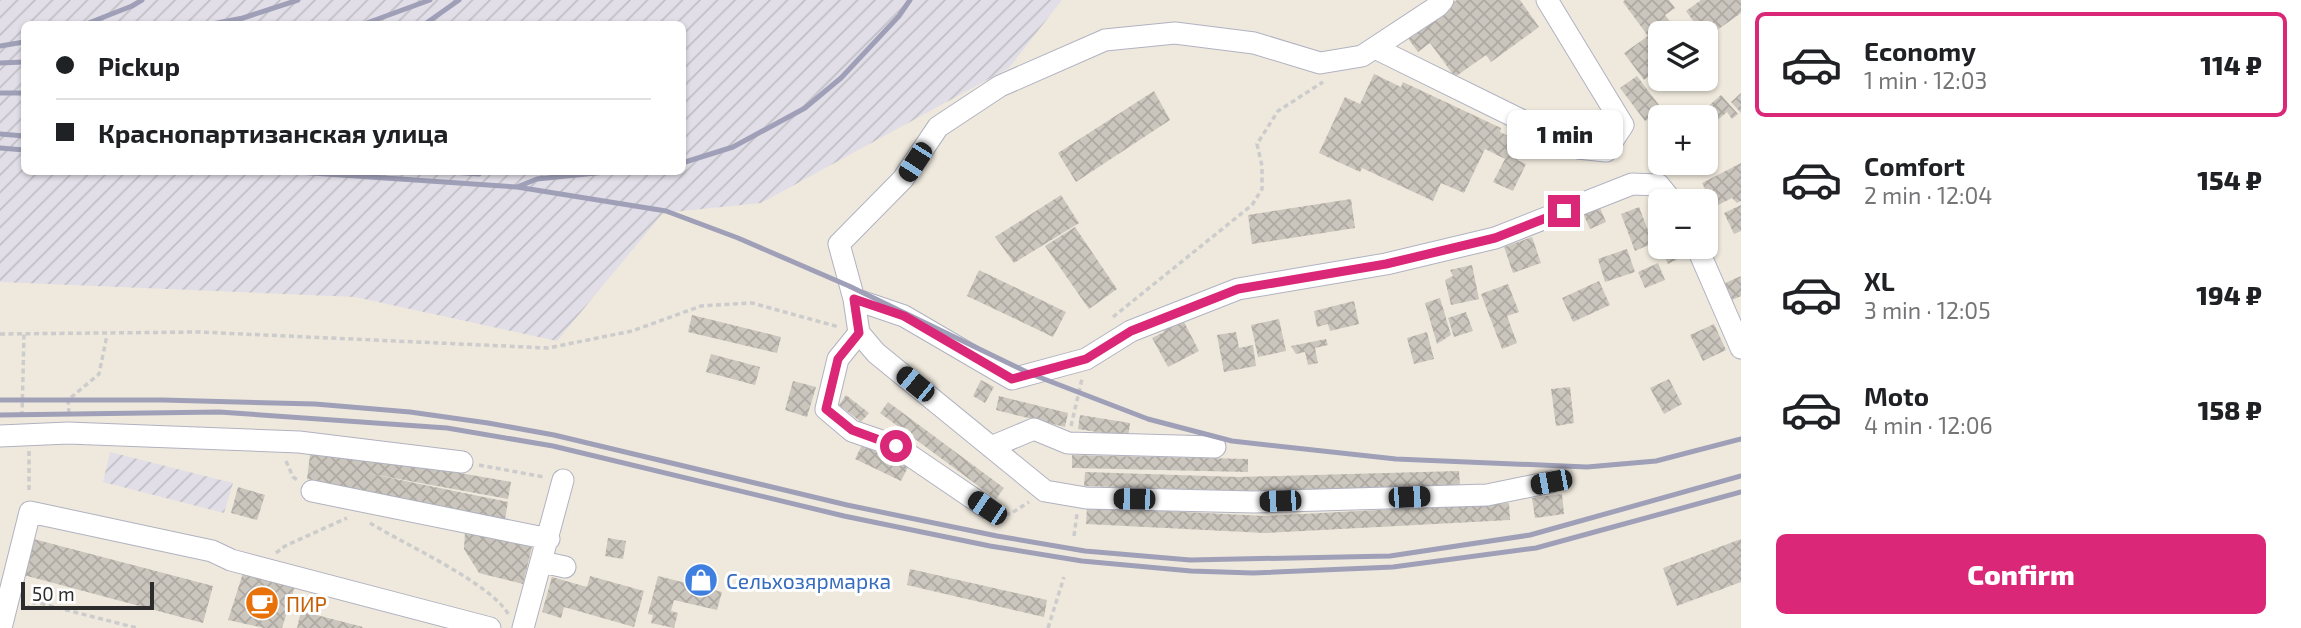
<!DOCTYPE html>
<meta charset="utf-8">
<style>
:root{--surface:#fff;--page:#f2f2f2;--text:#202124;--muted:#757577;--line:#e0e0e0;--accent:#db2777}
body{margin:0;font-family:"Exo 2",sans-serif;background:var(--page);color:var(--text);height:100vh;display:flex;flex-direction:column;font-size:26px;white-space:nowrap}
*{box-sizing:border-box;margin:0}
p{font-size:23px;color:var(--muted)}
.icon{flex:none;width:38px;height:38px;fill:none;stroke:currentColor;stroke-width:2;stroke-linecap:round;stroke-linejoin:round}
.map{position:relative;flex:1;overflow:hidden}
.panel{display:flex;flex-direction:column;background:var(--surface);width:560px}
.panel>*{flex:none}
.top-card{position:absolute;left:21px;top:21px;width:665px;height:154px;border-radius:10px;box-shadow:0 2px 5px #0004;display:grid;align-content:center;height:154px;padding:0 35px;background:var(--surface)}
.tools{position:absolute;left:1648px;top:21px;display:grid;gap:14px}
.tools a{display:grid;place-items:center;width:70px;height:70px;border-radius:10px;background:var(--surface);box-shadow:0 2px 5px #0004;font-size:35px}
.scale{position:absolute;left:21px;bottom:18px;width:133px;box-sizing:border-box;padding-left:7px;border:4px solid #2c2c2c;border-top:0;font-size:19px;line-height:24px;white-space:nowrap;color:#2c2c2c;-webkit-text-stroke:5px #fff;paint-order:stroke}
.end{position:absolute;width:32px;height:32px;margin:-16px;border:9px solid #db2777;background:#fff;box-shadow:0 0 0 4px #fff}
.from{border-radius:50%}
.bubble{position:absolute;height:49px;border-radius:10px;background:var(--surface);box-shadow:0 2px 5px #0004;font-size:23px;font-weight:800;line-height:49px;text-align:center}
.car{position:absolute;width:21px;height:42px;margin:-21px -10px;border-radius:9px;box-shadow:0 0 5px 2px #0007;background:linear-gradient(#222 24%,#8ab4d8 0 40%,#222 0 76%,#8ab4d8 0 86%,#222 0)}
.top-card b{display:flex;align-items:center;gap:24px;height:66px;font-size:26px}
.top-card b+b{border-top:2px solid var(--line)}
.top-card i{width:18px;height:18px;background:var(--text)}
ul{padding:12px 0 0;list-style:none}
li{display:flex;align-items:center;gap:21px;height:105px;margin:0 14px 10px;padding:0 21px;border:4px solid transparent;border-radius:10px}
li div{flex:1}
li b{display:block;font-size:26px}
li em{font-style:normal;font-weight:800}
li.current{border-color:var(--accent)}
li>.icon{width:63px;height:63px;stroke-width:1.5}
.cta{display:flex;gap:14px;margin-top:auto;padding:14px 35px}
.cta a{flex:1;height:80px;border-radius:10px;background:var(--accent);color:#fff;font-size:28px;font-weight:800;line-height:80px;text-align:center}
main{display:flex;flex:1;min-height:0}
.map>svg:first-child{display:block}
</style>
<main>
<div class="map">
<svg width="1741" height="628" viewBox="0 0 1741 628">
<defs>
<pattern id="industrial-furrows" width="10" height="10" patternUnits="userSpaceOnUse" patternTransform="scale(1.75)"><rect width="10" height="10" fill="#e1dee7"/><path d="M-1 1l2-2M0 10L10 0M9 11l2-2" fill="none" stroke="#c1bfc6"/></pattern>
<pattern id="building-cross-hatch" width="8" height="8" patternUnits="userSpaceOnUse" patternTransform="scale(1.75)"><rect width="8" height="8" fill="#cac6bd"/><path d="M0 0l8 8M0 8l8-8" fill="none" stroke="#aeaaa3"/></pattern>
</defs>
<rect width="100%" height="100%" fill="#efe9dd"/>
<path fill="url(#industrial-furrows)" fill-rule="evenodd" d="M0 0H1062L1009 68 761 203 663 213 557 341 355 297 0 282ZM24 24H682V172H24Z
M110 452 233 483 224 513 103 482Z"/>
<path fill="url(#building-cross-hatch)" d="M1457 0H1520L1539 27 1491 62 1486 55 1455 77 1430 43 1418 52 1407 37Z
M1625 0H1669L1675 8 1665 15 1679 33H1661V67L1644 80 1624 53 1648 36 1623 2Z
M1701 0H1741V13L1706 38V33H1702L1686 11Z
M1374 74 1401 87 1403 82 1501 128 1500 132 1513 138 1508 149 1520 155 1517 160 1526 164 1513 191 1493 182 1505 159 1485 149 1464 193 1441 183 1433 201 1362 168 1360 172 1319 153 1345 97 1360 104Z
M1637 76 1662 109 1645 121 1620 88Z
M1154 91 1170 120 1076 182 1058 153Z
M1741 93V113L1731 102Z
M1721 95 1738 114 1732 119 1727 112 1706 130V117H1696Z
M1741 163V201L1737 203 1732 198 1714 207 1702 183Z
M1061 195 1079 223 1014 263 995 237Z
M1351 199 1355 228 1252 244 1248 215Z
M1598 203 1606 222 1590 229 1582 211Z
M1741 205V231L1734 234 1724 213Z
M1639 207 1653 243 1635 251 1621 214Z
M1075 227 1117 289 1089 309 1045 246Z
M1661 234V247H1681L1685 255 1668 264 1655 237Z
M1532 237 1541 263 1513 273 1504 247Z
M1627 249 1635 272 1605 282 1598 259Z
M1658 263 1665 280 1645 288 1638 272Z
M1472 265 1479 299 1451 305 1445 280 1453 276 1450 270Z
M979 270 1066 312 1053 337 967 296Z
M1741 276V296L1732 300 1725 283Z
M1599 281 1610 305 1573 322 1562 298Z
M1508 284 1519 312 1507 316 1517 343 1502 349 1481 294Z
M1440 298 1451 335 1437 344 1425 303Z
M1354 301 1359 324 1330 331 1328 324 1317 327 1314 311Z
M1466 312 1473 331 1454 337 1448 318Z
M692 315 781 337 777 353 688 332Z
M1279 319 1286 351 1258 357 1251 325Z
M1183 320 1199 351 1168 367 1152 338 1164 332 1162 326Z
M1714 324 1726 350 1703 361 1690 335Z
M1236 332 1239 348 1253 345 1256 366 1224 372 1217 335Z
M1427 332 1434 359 1414 364 1407 338Z
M1326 339 1328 345 1315 348 1318 363 1308 365 1305 352 1296 354 1291 346Z
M711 354 760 367 755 385 706 372Z
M1669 379 1682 404 1664 414 1650 388Z
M981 380 994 387 985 403 973 396Z
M793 381 816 387 807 417 785 410Z
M1570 387 1574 423 1556 426 1551 389Z
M846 395 869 413 861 422 839 405Z
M999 396 1068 413 1065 427 996 410Z
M888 402 1004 488 996 499 880 413Z
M1080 415 1130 423 1128 437 1078 429Z
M862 445 908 467 901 481 855 459Z
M311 447 511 482 508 499 366 473 508 502 505 519 307 479Z
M1072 455 1248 459V472L1072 468Z
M1459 471 1460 486 1239 491 1084 486 1085 472 1239 477Z
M238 487 265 495 257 520 231 513Z
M1562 494 1564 514 1535 518 1532 498Z
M1509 503 1510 520 1265 533 1086 524 1087 507 1265 516Z
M465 531 532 547 523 584 479 573 464 549Z
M26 537 213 586 203 623 16 573Z
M608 538 626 541 623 559 605 556Z
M1741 539V582L1677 606 1663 568Z
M910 569 1047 600 1044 617 907 585Z
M243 573 295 586 282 628H264L228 620Z
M590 576 644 591 634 627 564 607 561 618 542 612 552 577 587 587Z
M658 576 722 592 717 610 674 600 671 611 678 613 674 628 651 623 653 615 648 614Z
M301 611 363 627 362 628H297Z"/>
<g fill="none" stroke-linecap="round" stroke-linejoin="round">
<g stroke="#b1b2c1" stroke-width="23">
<path id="minor" d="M1443 0 1438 6 1362 56 1320 63 1254 43 1175 33 1105 40 1000 86 938 127 903 179 839 244 854 299 904 316 1012 379 1086 359 1131 331 1238 289 1386 264 1495 238 1632 184 1659 185 1672 201
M1375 48 1578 148 1606 151 1623 125 1547 0
M1697 247 1741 348
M854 299 859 333 876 353 1045 491 1086 498 1254 502 1487 495 1551 482
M859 333 838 359 826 409 852 431 896 446 987 508
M0 436 68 433 299 442 462 462
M991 447 1034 429 1068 443 1215 447
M312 491 549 539
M542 562 565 567
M1 628 30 512 212 551 231 560 490 628
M523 628 563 480"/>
</g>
<path stroke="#ccc" stroke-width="3.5" stroke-dasharray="5 3.5" stroke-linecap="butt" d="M1113 317 1252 205 1262 189V166L1257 144 1278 111 1323 82
M0 334 199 332 548 348 632 331 701 306 752 303 839 327
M69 413 68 400 99 374 107 335
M22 416 24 334
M1071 426 1082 379
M29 451V493
M286 461 293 477 299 481
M479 465 544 477
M1005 514H1010L1029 502
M370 523C402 543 492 584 508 614
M1074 536 1077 514
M276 553 285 546 347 518
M26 609 35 602 137 628
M1048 628 1064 577"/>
<use href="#minor" stroke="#fff" stroke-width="21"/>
<path stroke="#9fa0b8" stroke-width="5" d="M86 24 132 6 142 0
M212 24 243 18 298 0
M364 24 430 0
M425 24 459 0
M0 46 24 42
M0 63 24 62
M0 93H24
M0 134 24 136
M0 148 24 150
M682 163 733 147 805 108 841 78 899 16 910 0
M297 172 517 187 537 179 606 172
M452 172 479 174
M517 187 666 211 738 238 849 286 1031 374 1148 419 1232 441 1396 459 1587 467 1656 461 1741 439
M0 400H163L315 404 410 412 488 423 554 435 847 505 997 536 1085 551 1190 560 1390 556 1530 535 1741 476
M0 415 219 412 447 428 553 446 844 516 990 546 1082 561 1191 571 1253 573 1393 567 1536 548 1741 492"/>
</g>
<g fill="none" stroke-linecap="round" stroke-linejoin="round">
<path stroke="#db2777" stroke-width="9" d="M896 446 852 430 826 409 838 359 859 333 854 299 904 316 1012 379 1086 359 1131 331 1238 289 1386 264 1495 238 1564 211"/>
</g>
<defs>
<g id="shop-disc" transform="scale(1.75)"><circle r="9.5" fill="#3f7fe0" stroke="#fff"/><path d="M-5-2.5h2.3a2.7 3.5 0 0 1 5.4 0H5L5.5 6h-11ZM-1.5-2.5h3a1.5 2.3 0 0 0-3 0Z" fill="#fff"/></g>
<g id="cafe-disc" transform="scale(1.75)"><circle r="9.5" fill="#e8710a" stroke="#fff"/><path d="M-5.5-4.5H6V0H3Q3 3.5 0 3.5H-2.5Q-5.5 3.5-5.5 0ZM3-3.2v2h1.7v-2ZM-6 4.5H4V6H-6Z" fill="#fff"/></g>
</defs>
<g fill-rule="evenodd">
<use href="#shop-disc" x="701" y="580"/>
<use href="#cafe-disc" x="262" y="603"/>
</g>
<g text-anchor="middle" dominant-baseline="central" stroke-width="6" stroke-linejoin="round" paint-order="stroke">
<g font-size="21" fill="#366cbe" stroke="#fff" text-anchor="start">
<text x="726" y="580">Сельхозярмарка</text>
</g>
<g font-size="21" fill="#c56008" stroke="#fff" text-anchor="start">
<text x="286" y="603">ПИР</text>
</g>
</g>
</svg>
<div class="tools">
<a><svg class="icon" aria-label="layers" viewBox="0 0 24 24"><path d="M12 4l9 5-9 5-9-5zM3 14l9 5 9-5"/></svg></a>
<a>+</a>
<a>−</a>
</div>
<div class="scale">50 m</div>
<i class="end from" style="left:896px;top:446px"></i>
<i class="end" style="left:1564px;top:211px"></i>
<div class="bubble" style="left:1507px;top:110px;width:116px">1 min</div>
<i class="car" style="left:915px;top:162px;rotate:213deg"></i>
<i class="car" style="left:915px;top:384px;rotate:309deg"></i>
<i class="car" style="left:1551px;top:482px;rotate:259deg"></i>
<i class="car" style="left:1409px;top:497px;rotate:88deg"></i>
<i class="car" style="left:1134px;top:499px;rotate:271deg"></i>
<i class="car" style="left:1280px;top:501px;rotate:268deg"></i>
<i class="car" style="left:987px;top:508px;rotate:304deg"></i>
<div class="top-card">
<b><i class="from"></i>Pickup</b>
<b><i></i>Краснопартизанская улица</b>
</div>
</div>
<section class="panel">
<ul>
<li class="current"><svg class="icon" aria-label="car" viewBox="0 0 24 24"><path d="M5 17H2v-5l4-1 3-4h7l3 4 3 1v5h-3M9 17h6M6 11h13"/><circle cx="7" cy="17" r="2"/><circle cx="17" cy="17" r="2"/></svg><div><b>Economy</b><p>1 min · 12:03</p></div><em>114 ₽</em></li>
<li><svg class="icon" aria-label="car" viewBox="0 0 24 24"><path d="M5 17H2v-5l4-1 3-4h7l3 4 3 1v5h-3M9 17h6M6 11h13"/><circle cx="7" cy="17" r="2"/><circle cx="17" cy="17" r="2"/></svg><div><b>Comfort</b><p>2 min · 12:04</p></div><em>154 ₽</em></li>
<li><svg class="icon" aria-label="car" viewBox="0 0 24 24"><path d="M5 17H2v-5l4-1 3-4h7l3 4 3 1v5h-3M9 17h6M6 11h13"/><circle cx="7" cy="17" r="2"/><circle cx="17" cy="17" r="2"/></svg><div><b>XL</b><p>3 min · 12:05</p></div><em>194 ₽</em></li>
<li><svg class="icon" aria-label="car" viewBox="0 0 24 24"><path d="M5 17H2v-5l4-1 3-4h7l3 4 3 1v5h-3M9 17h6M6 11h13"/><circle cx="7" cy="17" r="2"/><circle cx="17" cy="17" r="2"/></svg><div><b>Moto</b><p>4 min · 12:06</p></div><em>158 ₽</em></li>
</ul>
<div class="cta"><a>Confirm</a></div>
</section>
</main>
